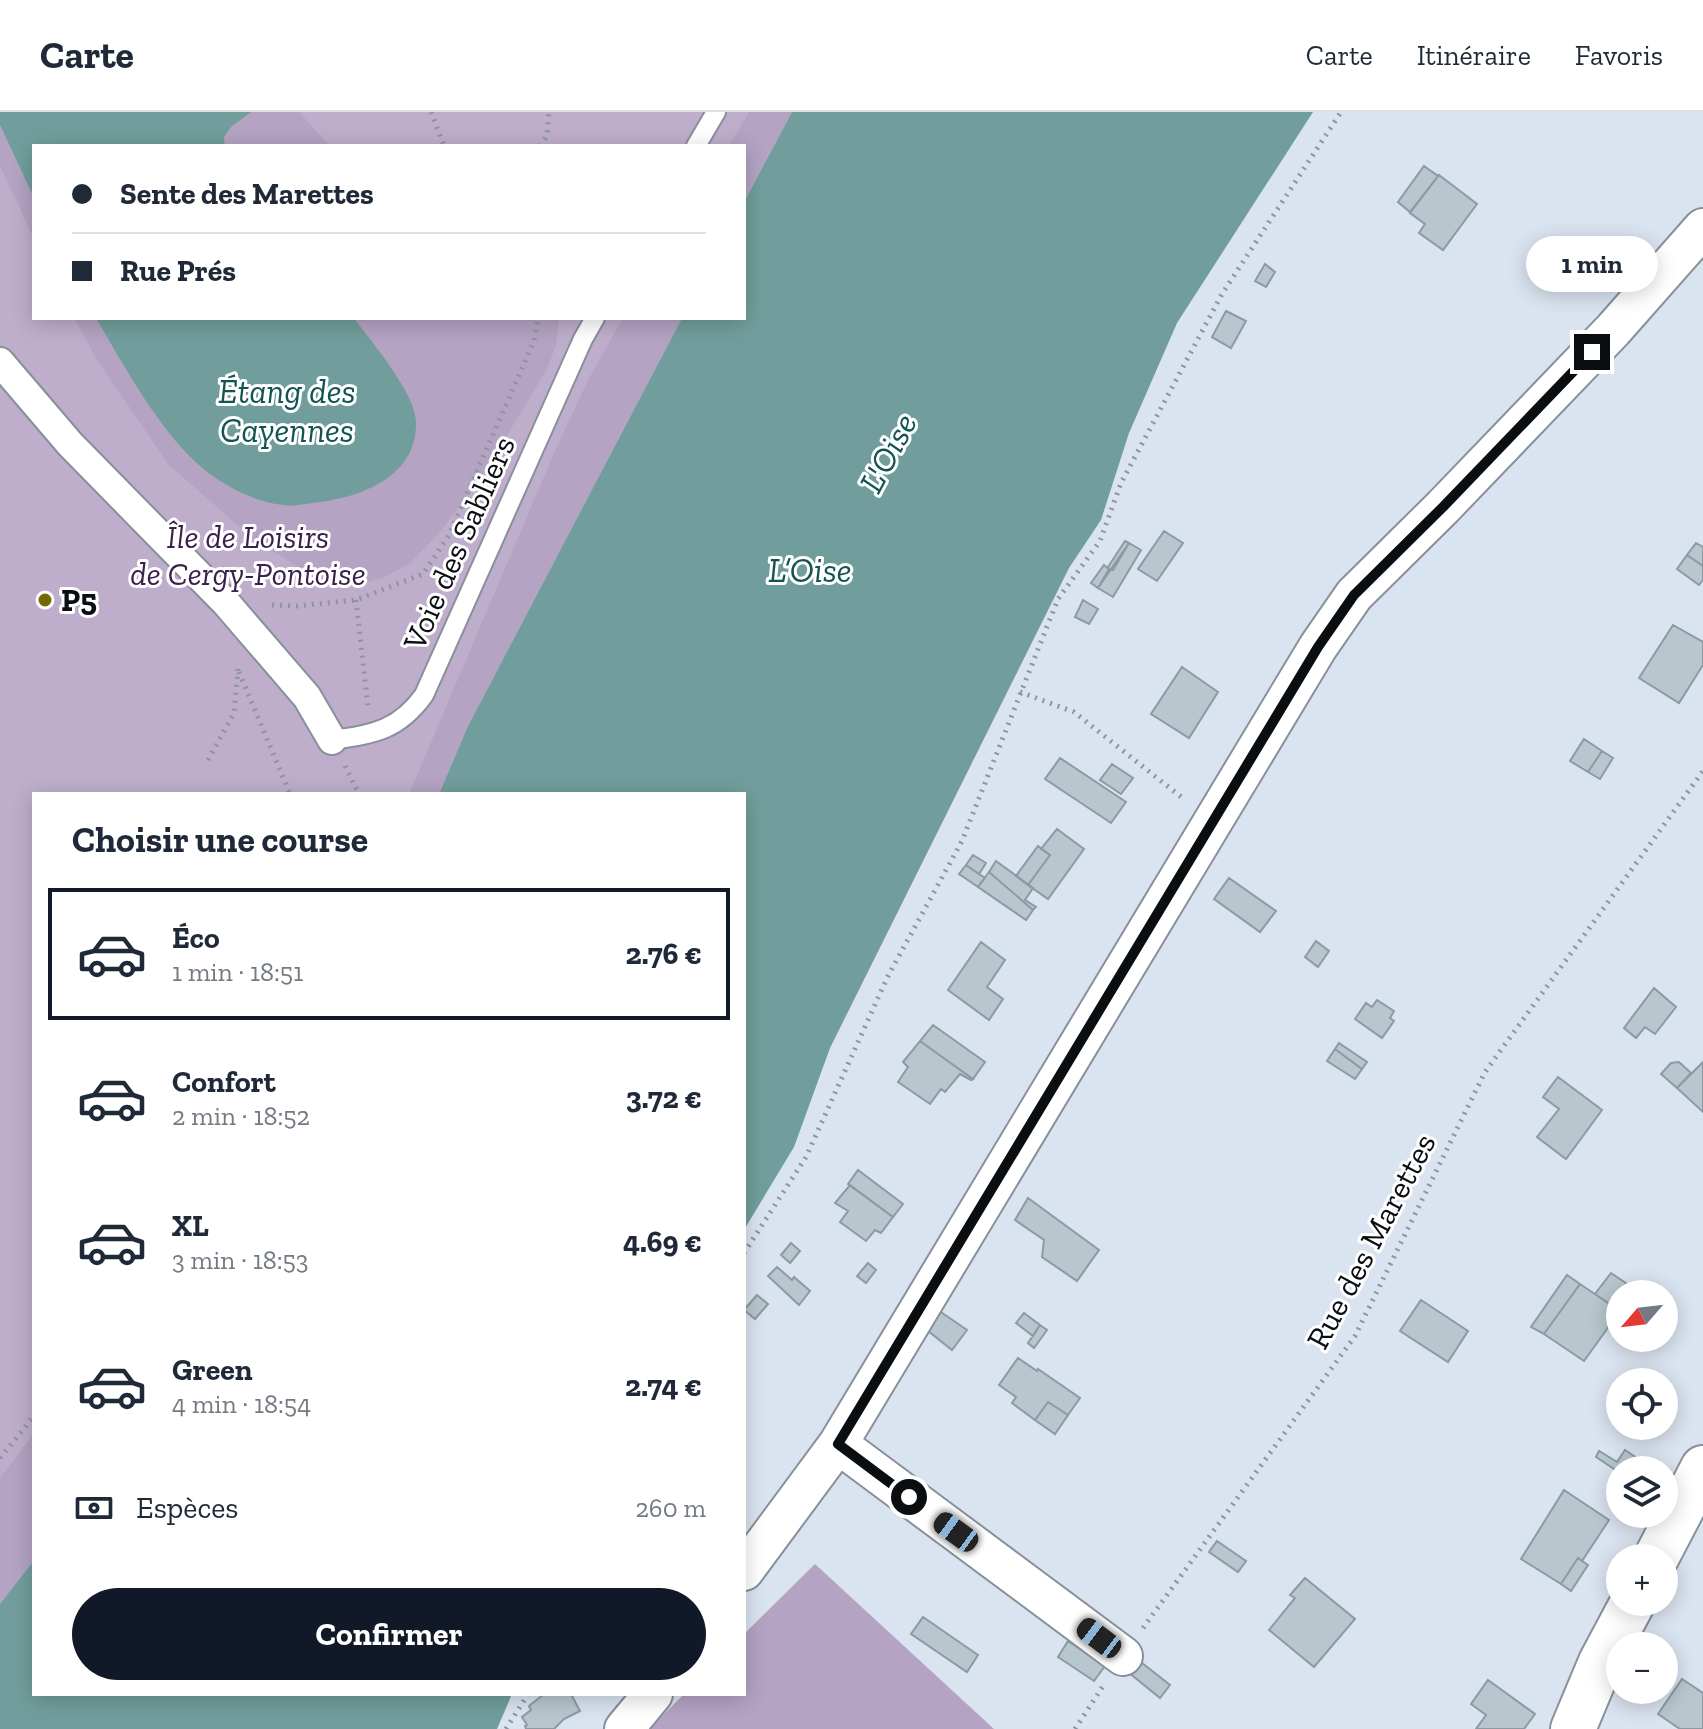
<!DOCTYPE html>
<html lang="fr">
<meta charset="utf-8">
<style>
:root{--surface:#fff;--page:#f6f6f7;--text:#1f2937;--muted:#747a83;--line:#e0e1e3;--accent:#111827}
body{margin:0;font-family:"Zilla Slab",serif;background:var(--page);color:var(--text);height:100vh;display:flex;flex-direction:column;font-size:30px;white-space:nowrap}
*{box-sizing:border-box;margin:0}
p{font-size:26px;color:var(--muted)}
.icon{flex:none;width:44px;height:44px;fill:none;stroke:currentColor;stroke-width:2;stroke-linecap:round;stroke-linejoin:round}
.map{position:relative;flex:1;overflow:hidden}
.sheet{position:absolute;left:32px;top:680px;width:714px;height:904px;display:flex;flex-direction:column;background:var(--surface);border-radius:0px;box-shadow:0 4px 20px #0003}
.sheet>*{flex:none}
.hud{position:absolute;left:32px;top:32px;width:714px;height:176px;border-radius:0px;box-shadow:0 4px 20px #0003;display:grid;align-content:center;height:176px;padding:0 40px;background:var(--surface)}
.needle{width:52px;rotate:242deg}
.fabs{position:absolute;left:1606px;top:1168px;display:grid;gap:16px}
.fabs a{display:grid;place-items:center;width:72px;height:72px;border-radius:50%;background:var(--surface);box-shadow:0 4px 20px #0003;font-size:40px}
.end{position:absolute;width:36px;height:36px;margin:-18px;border:10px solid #0a0e11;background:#fff;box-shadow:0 0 0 4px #fff}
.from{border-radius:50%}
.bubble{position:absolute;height:56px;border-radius:28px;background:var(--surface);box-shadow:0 4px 20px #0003;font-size:26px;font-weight:700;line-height:56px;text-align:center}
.car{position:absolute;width:24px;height:48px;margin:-24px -12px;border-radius:10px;box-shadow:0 0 6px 2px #0007;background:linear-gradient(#222 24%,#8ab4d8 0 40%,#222 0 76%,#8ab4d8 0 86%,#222 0)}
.hud b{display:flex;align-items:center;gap:28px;height:76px;font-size:30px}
.hud b+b{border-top:2px solid var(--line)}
.hud i{width:20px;height:20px;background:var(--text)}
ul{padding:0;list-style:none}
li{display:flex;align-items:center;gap:24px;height:132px;margin:0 16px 12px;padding:0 24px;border:4px solid transparent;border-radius:0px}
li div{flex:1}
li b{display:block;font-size:30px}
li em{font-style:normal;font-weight:700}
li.current{border-color:var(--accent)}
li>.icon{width:72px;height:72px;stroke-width:1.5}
h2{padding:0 40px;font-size:36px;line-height:96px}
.pay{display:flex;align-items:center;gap:20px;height:88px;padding:0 40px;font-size:30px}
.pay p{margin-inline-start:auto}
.action{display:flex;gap:16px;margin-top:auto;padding:16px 40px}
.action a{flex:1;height:92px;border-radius:48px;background:var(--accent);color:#fff;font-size:32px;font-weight:700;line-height:92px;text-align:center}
header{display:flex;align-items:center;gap:48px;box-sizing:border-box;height:112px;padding:0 40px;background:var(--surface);border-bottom:2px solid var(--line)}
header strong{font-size:38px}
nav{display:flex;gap:44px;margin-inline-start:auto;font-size:28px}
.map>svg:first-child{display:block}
</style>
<header>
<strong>Carte</strong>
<nav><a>Carte</a><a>Itinéraire</a><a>Favoris</a></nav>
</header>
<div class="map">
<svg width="1703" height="1617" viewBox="0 0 1703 1617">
<rect width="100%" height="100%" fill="#dae4f0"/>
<path fill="#beaecb" d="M0 0H792L744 90V34H34V206H682L468 614 439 682H34V1448L0 1492Z"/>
<path fill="#b4a3c3" d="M251 0H299L330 34H225L224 25 230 15Z
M749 0H792L744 90V34H729Z
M0 13 34 86V127L0 54Z
M74 206H96C143 286 188 375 287 394L381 242 354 206H559L556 233 547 257 488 355 440 420 410 451 383 466 363 471 340 470 301 457 251 425 168 352 96 246Z
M623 206H682L468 614 439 682H409L554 341 588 268Z
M34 1321V1448L0 1492V1366Z
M815 1452 994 1617H649L684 1582H744V1522Z"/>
<path fill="#719e9c" d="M0 0H251L231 15 224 25 225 34H34V86L0 13Z
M792 0H1313L1177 211 1129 321 1101 408 1069 456 830 936 794 1035 744 1118V682H439L468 614 682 206H744V90Z
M96 206H354C371 229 415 281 416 309 418 366 359 386 313 391 303 392 293 395 283 393 256 390 228 376 206 359 162 324 124 254 96 206Z
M34 1448V1582H512L497 1617H0V1492Z"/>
<path fill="#b7c7cd" stroke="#8b9ba1" stroke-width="2" d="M1424 54 1438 64 1410 100 1398 90Z
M1439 63 1477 92 1443 138 1419 121 1425 112 1410 101Z
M1265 152 1275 160 1266 175 1255 169Z
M1226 199 1246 209 1231 236 1212 225Z
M1164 419 1183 431 1157 469 1138 457Z
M1125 429 1129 431 1113 458 1109 457 1108 455Z
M1129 431 1141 438 1113 485 1098 476Z
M1696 431 1703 435V454L1687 443Z
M1687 443 1703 454V468L1699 473 1677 457Z
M1104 453 1109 457 1098 476 1091 471Z
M1083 488 1098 497 1089 512 1075 505Z
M1673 513 1703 530V553L1679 591 1639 566Z
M1182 555 1218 580 1189 626 1151 602Z
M1584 627 1602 639 1588 660 1570 649Z
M1602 639 1613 646 1600 667 1588 660Z
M1060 646 1126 690 1111 711 1045 667Z
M1112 652 1133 666 1121 682 1100 668Z
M1057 717 1084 737 1048 787 1028 773 1050 743 1041 737Z
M1038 734 1050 743 1028 773 1016 764Z
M973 743 986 751 979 762 966 753Z
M996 749 1033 776 1025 788 1036 795 1033 798 989 760Z
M966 753 985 766 978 775 959 762Z
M989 760 1033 798 1026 808 978 775Z
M1229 766 1276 799 1260 820 1214 787Z
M1316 829 1329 839 1318 855 1305 845Z
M981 830 1005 848 987 875 1003 887 989 908 948 878Z
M1654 876 1676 895 1655 922 1645 915 1636 926 1624 916Z
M1377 888 1394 899 1390 906 1394 909 1382 926 1355 907 1366 891 1372 895Z
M933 913 985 950 973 967 920 929Z
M920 929 973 967 971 968 960 962 945 980 941 977 930 992 898 970 908 955 903 950Z
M1339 931 1367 950 1362 957 1335 937Z
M1335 937 1362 957 1355 967 1327 949Z
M1679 950 1691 961 1677 976 1661 962 1671 951Z
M1703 950V1000L1677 976Z
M1558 965 1602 998 1566 1047 1537 1025 1559 997 1543 985Z
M858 1058 903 1092 893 1105 848 1072Z
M850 1073 893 1105 881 1121 875 1118 866 1129 840 1110 848 1099 835 1091Z
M1028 1086 1099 1138 1077 1169 1042 1145 1044 1128 1015 1108Z
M791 1131 800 1139 790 1151 781 1143Z
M868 1151 876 1158 866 1171 857 1164Z
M777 1155 792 1168 794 1165 810 1179 799 1193 768 1164Z
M1611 1161 1642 1182H1620V1199L1595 1182Z
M1567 1163 1580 1172 1544 1222 1531 1215Z
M1580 1172 1620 1199 1584 1249 1544 1222Z
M757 1183 768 1192 755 1207 744 1198Z
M1421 1188 1468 1219 1448 1250 1400 1219Z
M935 1196 967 1218 952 1238 923 1215Z
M1024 1201 1040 1213 1033 1224 1016 1211Z
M1040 1213 1047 1218 1034 1236 1028 1231Z
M1018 1246 1037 1259 1038 1257 1080 1286 1068 1303 1048 1290 1035 1308 1012 1291 1016 1285 999 1273Z
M1048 1290 1068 1303 1055 1322 1035 1308Z
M1625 1338 1655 1358H1620V1361L1596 1345 1599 1339 1617 1350Z
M1564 1378 1609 1408 1582 1449 1578 1446 1561 1472 1521 1447Z
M1217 1429 1246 1449 1238 1460 1209 1440Z
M1578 1446 1588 1453 1571 1479 1561 1472Z
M1305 1466 1355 1507 1314 1555 1269 1518 1295 1486 1290 1483Z
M923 1505 978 1543 967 1560 911 1522Z
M1068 1529 1105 1554 1094 1569 1058 1545Z
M1137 1547 1170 1573 1160 1586 1128 1560Z
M1682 1567 1703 1581V1617H1680L1658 1602Z
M1488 1568 1535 1602 1524 1617H1476L1486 1603 1471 1592Z
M544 1582H571L580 1599 564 1607 554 1617H526L525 1614 527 1613 522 1605 531 1598 529 1594Z"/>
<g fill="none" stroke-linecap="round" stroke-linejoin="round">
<g stroke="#87909b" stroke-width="22">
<path id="service" d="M696 34 716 0
M332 628C373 622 398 619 424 583L583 227 595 206"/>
</g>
<g stroke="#87909b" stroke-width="32">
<path id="pedestrian" d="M0 250 70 332 227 492 307 585 332 628"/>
</g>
<g stroke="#87909b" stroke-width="42">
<path id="minor" d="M838 1332 1123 1544
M744 1459 838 1332 1318 535 1354 483 1443 395 1613 218 1703 116
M624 1617 653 1582"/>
</g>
<g stroke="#87909b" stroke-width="48">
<path id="tertiary" d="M1656 1446 1703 1356
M1573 1617 1601 1550 1633 1490"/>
</g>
<path stroke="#8d959e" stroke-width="5" stroke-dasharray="2 6" stroke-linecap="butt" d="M431 0 444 34
M540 34 547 24 549 0
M356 488 368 595
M272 493 297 494 356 488 423 462 449 423 534 229 538 206
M239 560 290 682
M1020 580 1074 600 1185 688
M208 648 234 601 238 556
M345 654 359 682
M744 1141 806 1045 888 864 962 729 1058 487 1100 429 1121 371 1222 182 1341 0
M0 1346 34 1304
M1143 1516 1355 1224 1485 960 1703 659
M506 1617 528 1582
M1075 1617 1103 1574"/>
<use href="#service" stroke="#fff" stroke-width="18"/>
<use href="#pedestrian" stroke="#fff" stroke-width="28"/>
<use href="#minor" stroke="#fff" stroke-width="38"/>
<use href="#tertiary" stroke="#fff" stroke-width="44"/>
</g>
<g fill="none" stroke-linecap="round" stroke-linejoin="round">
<path stroke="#0a0e11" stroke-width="10" d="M909 1385 838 1332 1318 535 1354 483 1443 395 1592 240"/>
</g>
<circle fill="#736a03" stroke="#fff" stroke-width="3" cx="45" cy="488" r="8"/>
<g text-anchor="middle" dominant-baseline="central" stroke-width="6" stroke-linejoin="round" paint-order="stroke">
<g font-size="32" font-style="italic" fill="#3a214b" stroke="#fff">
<text x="248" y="425">Île de Loisirs<tspan x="248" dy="37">de Cergy-Pontoise</tspan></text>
</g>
<g font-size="32" fill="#0a0e11" stroke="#fff">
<text transform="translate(459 431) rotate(-66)">Voie des Sabliers</text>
<text transform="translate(1371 1129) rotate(-62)">Rue des Marettes</text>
</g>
<g font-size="32" font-weight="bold" fill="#0a0e11" stroke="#fff" text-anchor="start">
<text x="61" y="488">P5</text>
</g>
<g font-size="34" font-style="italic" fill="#125452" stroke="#fff">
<text x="287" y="279">Étang des<tspan x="287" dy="39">Cayennes</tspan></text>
<text transform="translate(888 341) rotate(-62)">L'Oise</text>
<text x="810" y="458">L’Oise</text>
</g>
</g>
</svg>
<div class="fabs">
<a><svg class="needle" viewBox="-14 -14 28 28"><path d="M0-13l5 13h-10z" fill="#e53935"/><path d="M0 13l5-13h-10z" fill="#747a83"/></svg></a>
<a><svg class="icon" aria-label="locate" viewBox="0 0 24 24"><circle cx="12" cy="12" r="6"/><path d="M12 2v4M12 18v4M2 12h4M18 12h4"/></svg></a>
<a><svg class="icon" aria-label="layers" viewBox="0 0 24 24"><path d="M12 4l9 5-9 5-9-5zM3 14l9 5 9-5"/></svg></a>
<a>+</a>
<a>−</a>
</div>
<i class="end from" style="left:909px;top:1385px"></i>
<i class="end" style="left:1592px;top:240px"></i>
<div class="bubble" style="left:1526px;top:124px;width:132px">1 min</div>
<i class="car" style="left:956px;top:1420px;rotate:306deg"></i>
<i class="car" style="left:1099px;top:1526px;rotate:307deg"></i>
<div class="hud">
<b><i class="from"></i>Sente des Marettes</b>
<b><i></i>Rue Prés</b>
</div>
<section class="sheet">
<h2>Choisir une course</h2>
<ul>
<li class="current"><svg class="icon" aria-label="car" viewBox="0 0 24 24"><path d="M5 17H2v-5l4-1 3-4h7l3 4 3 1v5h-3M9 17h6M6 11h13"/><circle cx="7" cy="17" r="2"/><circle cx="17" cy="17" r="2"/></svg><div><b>Éco</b><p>1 min · 18:51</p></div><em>2.76 €</em></li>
<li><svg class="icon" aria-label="car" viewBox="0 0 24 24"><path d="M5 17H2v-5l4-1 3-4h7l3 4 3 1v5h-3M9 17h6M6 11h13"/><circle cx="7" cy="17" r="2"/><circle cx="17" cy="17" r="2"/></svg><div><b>Confort</b><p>2 min · 18:52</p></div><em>3.72 €</em></li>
<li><svg class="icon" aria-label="car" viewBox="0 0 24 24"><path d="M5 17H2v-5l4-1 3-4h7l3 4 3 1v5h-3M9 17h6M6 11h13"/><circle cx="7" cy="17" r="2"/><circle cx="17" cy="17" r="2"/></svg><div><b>XL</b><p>3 min · 18:53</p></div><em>4.69 €</em></li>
<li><svg class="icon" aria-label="car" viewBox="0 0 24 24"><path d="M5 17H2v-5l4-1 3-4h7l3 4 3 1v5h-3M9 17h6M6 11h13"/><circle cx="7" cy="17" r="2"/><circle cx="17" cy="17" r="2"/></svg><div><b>Green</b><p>4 min · 18:54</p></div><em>2.74 €</em></li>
</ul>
<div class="pay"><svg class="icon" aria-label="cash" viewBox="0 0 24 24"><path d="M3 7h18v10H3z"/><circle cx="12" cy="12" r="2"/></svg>Espèces<p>260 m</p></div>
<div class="action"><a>Confirmer</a></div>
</section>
</div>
